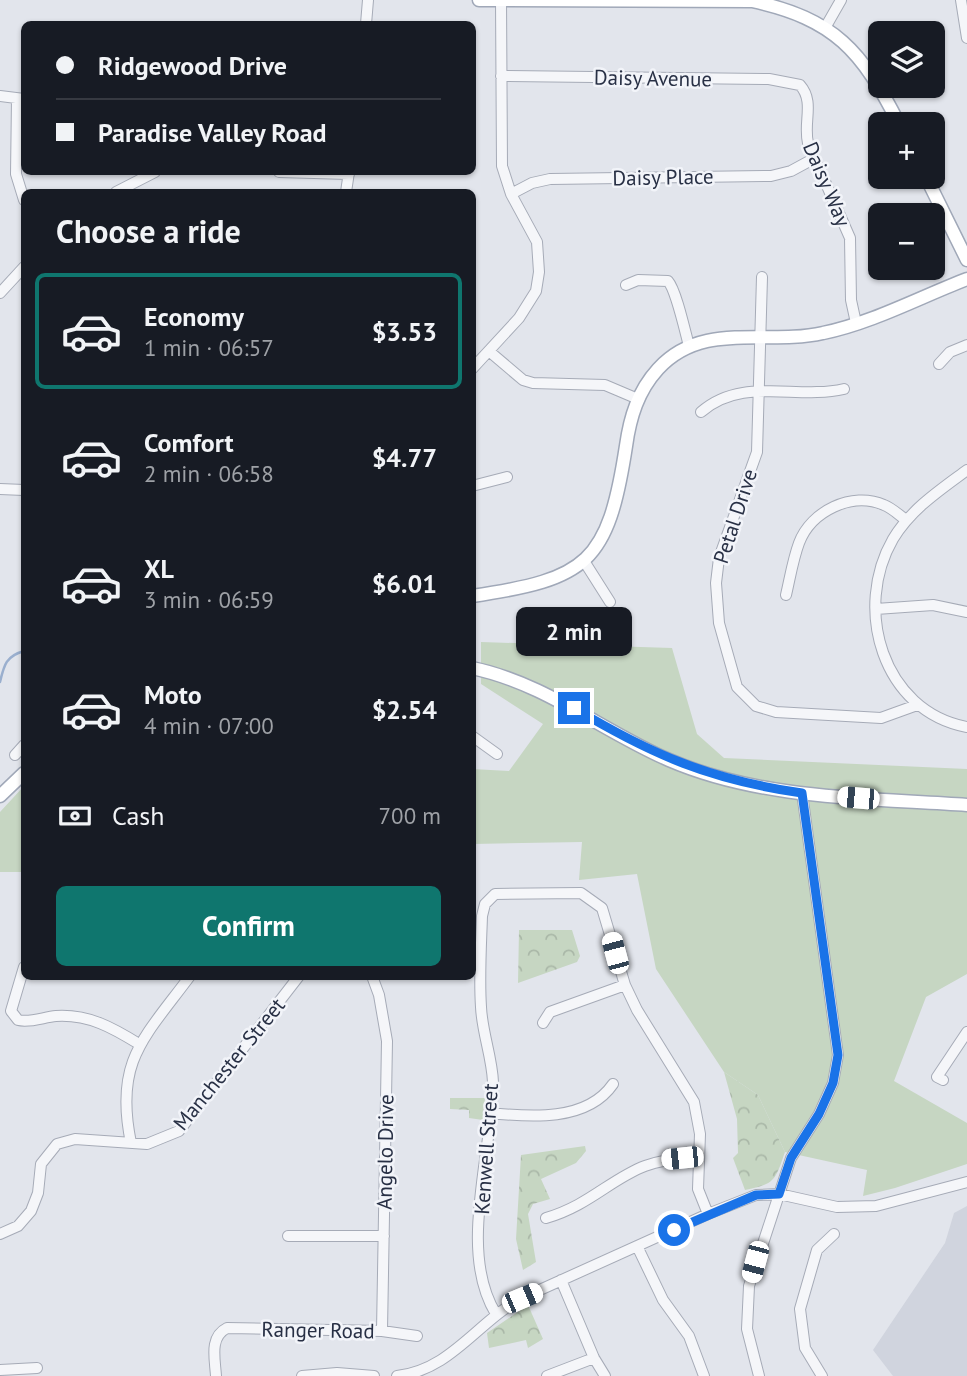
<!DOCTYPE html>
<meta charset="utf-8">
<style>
:root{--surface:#171b24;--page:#242831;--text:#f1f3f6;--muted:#9ea1a6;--line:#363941;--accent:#0f766e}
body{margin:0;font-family:"PT Sans",sans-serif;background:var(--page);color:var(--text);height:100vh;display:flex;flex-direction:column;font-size:26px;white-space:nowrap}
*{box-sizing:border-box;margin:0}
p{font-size:23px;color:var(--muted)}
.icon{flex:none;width:38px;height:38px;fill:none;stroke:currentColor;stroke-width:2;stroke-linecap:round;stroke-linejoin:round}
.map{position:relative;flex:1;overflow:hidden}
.side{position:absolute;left:21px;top:189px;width:455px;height:791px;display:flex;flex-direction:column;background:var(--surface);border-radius:10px;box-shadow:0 2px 5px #0004}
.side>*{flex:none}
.top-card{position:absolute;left:21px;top:21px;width:455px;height:154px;border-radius:10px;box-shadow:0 2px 5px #0004;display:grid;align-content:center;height:154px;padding:0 35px;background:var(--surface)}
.fabs{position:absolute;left:868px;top:21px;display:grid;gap:14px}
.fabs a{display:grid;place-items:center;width:77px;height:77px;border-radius:10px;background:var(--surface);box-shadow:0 2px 5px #0004;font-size:35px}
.end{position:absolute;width:32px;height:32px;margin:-16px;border:9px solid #1a73e8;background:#fff;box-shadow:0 0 0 4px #fff}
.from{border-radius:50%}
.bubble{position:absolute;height:49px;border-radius:10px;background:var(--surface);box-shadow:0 2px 5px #0004;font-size:23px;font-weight:600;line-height:49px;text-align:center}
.car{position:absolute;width:21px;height:42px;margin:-21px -10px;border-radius:9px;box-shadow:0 0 5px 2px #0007;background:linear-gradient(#fff 24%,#345 0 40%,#fff 0 76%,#345 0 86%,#fff 0)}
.top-card b{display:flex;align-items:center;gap:24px;height:66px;font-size:26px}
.top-card b+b{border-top:2px solid var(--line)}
.top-card i{width:18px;height:18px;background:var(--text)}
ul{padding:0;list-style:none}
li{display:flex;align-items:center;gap:21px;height:116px;margin:0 14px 10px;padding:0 21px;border:4px solid transparent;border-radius:10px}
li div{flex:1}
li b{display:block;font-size:26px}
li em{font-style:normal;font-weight:600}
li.current{border-color:var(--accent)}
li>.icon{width:63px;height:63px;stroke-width:1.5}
h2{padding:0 35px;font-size:32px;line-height:84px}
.pay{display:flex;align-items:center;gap:18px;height:77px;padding:0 35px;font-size:26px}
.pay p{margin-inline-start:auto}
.action{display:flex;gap:14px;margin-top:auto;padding:14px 35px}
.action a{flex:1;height:80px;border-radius:10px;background:var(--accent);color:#fff;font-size:28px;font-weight:600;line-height:80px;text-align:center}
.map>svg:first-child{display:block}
</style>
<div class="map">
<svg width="967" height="1376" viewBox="0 0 967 1376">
<defs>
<pattern id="park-crowns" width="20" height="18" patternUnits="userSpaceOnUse" patternTransform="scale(1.75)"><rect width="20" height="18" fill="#c6d6c2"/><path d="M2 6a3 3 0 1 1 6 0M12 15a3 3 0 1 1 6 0" fill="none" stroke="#aab8a8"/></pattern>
</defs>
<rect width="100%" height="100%" fill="#e2e5ec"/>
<path fill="#d0d4de" d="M967 1206V1376H893L873 1350 945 1243 954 1213Z"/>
<path fill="#c6d6c2" d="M481 642 672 648 697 734 724 758 967 769V974L926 997 894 1081 967 1123V1164L895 1188 863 1196 867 1170 785 1152 758 1095 724 1072 656 969 637 874 579 880 582 842 473 844 472 769 509 771 543 724 481 684Z
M24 786V872H0V812Z"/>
<path fill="url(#park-crowns)" d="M519 930H572L580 956 577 962 518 983Z
M724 1072 758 1095 785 1152C775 1180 776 1184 745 1190L733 1158 738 1153 737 1119Z
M450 1098H485L483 1120 469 1118V1110L450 1109Z
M585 1146 586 1151 576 1163 541 1179 550 1199 533 1204 528 1214 536 1262 523 1270 516 1239 521 1155Z
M528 1305 543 1339 528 1348 526 1340 489 1348 487 1333Z"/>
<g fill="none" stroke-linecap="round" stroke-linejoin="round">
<path stroke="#9aafce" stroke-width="2.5" d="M0 682C4 665 6 656 24 651"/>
<g stroke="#a6abb7" stroke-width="12">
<path id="minor" d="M961 0 967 38
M366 24 368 0
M825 28 841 0
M501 76 769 79 800 85C815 102 803 122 808 143L850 238 851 300 856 323
M0 96 24 99
M17 99 16 174 24 200
M279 172 349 174
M116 192 155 172
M346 192 349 172
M511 194 532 183 550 179 771 176 791 171 815 158
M762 277 757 452 719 558 716 583 719 623 737 687 756 706 776 712 881 718 917 705
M626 285 638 280 668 281C676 290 685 331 689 346
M0 293 24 267
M490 352 523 380 533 383 605 385 638 399
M939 364 950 352 967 345
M472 369 519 318 536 291 539 272 537 242 511 194 502 166 501 0
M701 412C742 376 796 400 844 389
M967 470C940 490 911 509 893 539 853 608 882 711 967 727
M472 486 507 477
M0 489 24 490
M584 561 610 602
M786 595C790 578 793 559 799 543 811 511 852 491 884 505 892 508 899 515 906 520
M876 609 933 605 967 612
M472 736 497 754
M15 755 24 745
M24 967 11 1011 18 1020C30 1023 44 1017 56 1016 89 1014 113 1028 139 1044
M372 976 379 995 387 1041 382 1331
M543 1023 550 1012 625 985
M943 1080 937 1077 967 1032
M489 1113C530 1117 587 1122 613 1084
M131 1143C114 1061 144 1038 190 976
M546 1218C608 1200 627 1152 699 1160
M0 1234 18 1226 31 1211 38 1193 41 1164 57 1144 75 1139 147 1144 179 1131 299 976
M288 1236H384
M637 1246 663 1300 689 1336 704 1376
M561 1280 594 1358 605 1376
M496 1314C457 1251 493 1151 493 1082 492 1057 482 1032 481 1007 479 977 481 946 482 916L485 904 495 894 581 893 602 908 625 985 637 1010 694 1102 700 1134 698 1189 708 1214
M0 1370 37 1368
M216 1376C215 1359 209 1337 227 1328L382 1331 417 1336
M302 1376 337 1373 374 1376
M397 1376C451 1370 477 1322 522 1298L708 1214 756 1195 779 1194 837 1207 876 1206 967 1182
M547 1376 594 1358
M759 1376 747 1329 749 1286 791 1158 819 1114 833 1083 838 1055 802 793
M822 1376 805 1348 800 1309 817 1250 834 1234"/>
</g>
<g stroke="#a0a8b8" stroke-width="15">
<path id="major" d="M479 0 752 1C835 19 862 51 899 124
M926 177 967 260
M472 596C588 579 608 563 626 446 630 417 638 391 658 369 703 320 766 346 823 333 872 323 920 297 967 279
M472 668C545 683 602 731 669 760 762 800 868 798 967 805
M0 796 24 773"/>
</g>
<use href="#minor" stroke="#f5f6f9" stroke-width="10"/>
<use href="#major" stroke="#fff" stroke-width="12"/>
</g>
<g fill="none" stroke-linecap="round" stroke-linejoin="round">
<path stroke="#1a73e8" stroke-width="9" d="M574 708C652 755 711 780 802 793L838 1055 833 1083 819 1114 791 1158 779 1194 756 1195 674 1230"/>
</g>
<g text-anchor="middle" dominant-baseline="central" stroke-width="5" stroke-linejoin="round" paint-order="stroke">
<g font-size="21" fill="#283045" stroke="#f2f4f9">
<text transform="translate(653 78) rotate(1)">Daisy Avenue</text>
<text transform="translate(663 177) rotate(-1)">Daisy Place</text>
<text transform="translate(827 184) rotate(67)">Daisy Way</text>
<text transform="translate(735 516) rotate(-72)">Petal Drive</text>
<text transform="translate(229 1064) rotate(-51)">Manchester Street</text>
<text transform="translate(486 1149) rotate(-86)">Kenwell Street</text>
<text transform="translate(385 1152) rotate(-89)">Angelo Drive</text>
<text transform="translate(318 1330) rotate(1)">Ranger Road</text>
</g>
</g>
</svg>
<div class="fabs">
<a><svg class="icon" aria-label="layers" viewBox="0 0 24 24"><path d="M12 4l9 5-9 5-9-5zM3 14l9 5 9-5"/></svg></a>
<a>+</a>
<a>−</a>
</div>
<i class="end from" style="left:674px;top:1230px"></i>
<i class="end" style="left:574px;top:708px"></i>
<div class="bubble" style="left:516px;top:607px;width:116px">2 min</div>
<i class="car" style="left:858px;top:798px;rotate:275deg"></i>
<i class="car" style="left:615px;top:953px;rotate:345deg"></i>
<i class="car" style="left:682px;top:1158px;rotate:264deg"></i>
<i class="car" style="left:755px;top:1262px;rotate:195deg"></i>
<i class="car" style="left:522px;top:1298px;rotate:67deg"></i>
<div class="top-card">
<b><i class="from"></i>Ridgewood Drive</b>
<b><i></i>Paradise Valley Road</b>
</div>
<section class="side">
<h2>Choose a ride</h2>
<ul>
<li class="current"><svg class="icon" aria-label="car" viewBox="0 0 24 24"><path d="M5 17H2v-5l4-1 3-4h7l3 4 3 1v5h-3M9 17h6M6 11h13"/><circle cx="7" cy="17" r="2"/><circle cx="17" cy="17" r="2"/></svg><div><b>Economy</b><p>1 min · 06:57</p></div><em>$3.53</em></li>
<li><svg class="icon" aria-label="car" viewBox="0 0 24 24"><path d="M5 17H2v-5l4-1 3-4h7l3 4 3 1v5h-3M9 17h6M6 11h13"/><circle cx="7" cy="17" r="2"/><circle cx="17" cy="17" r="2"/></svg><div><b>Comfort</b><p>2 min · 06:58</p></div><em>$4.77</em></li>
<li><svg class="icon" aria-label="car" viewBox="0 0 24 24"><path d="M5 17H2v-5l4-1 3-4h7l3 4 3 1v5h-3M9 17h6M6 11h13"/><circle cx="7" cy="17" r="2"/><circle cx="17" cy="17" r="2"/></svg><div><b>XL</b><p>3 min · 06:59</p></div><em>$6.01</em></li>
<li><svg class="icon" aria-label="car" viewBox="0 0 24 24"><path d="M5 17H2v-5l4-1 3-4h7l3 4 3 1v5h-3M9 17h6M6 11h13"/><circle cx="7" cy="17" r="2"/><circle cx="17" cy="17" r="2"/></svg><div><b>Moto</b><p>4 min · 07:00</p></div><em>$2.54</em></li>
</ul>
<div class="pay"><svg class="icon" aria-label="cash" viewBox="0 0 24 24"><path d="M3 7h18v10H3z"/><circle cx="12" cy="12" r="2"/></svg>Cash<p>700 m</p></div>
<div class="action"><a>Confirm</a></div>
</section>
</div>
